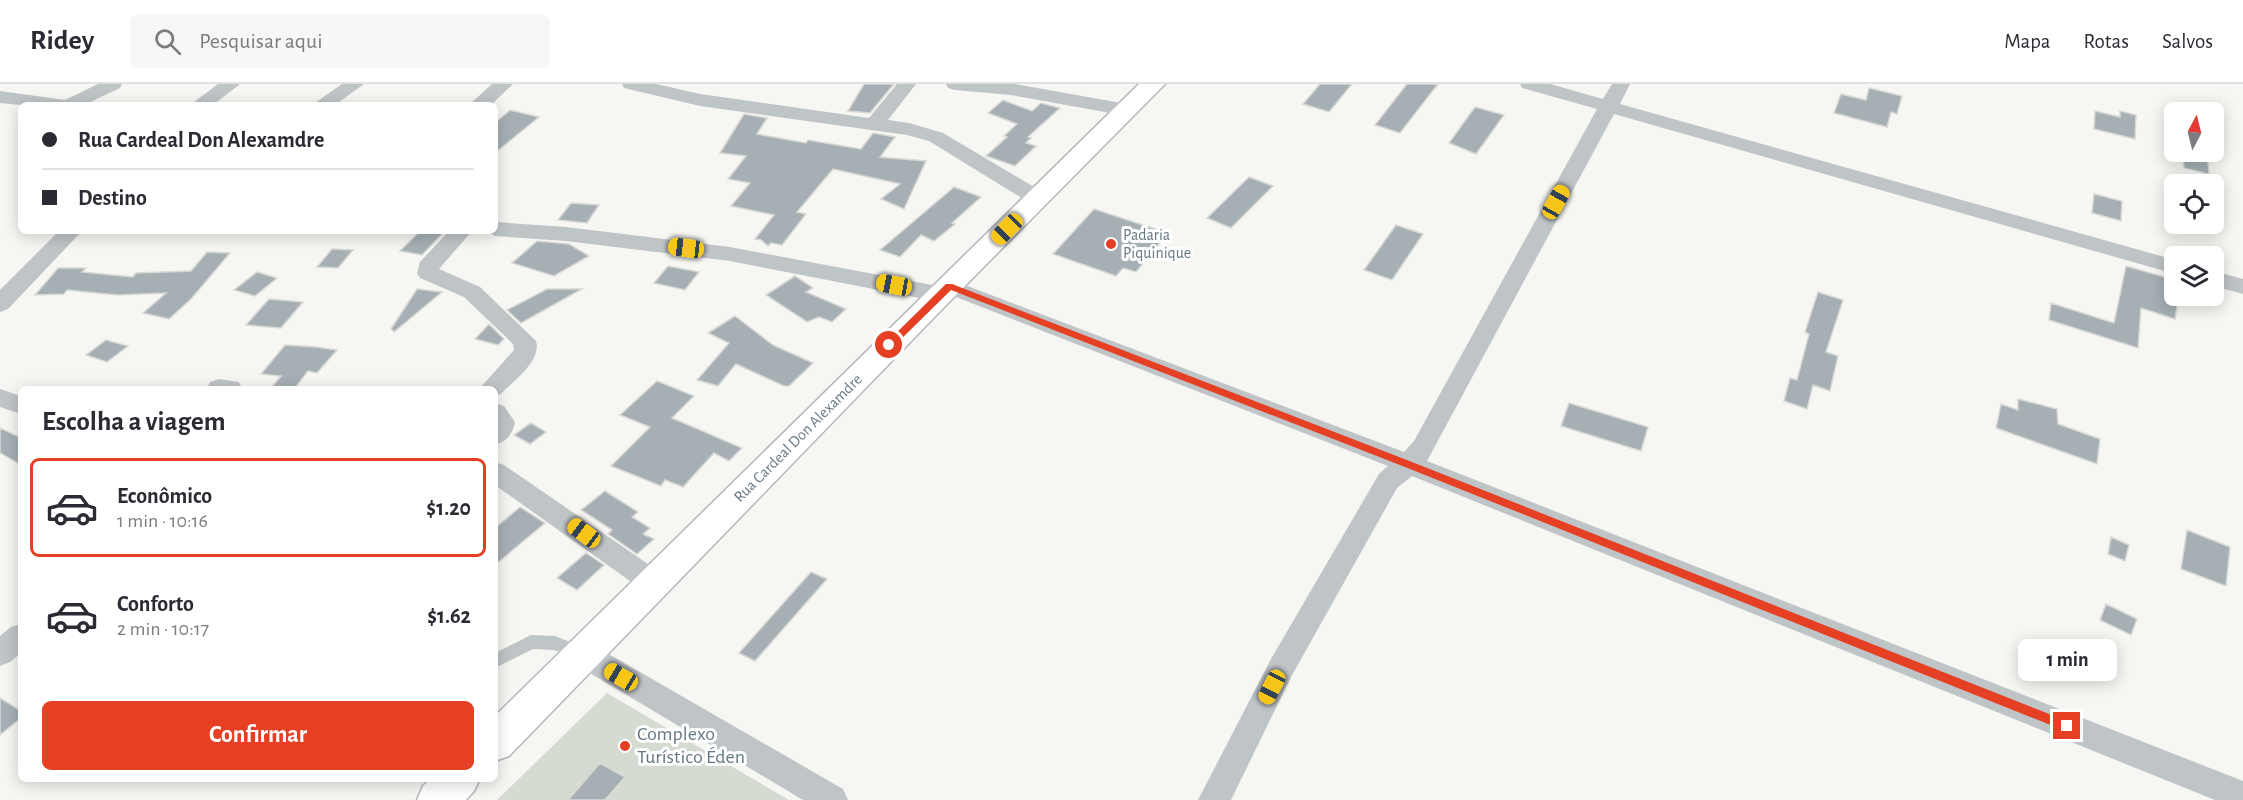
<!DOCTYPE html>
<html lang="pt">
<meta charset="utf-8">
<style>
:root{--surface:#fff;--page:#f7f7f7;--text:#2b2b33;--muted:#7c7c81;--line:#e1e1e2;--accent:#e54024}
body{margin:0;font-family:"Alegreya Sans",sans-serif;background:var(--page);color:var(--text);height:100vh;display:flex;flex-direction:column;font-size:22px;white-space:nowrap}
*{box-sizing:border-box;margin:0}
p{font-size:20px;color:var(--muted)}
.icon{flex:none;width:33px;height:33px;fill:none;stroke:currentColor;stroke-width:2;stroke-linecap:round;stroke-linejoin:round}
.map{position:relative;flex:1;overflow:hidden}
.side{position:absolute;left:18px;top:302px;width:480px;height:396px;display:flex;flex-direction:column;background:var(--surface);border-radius:9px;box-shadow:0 3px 15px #0003}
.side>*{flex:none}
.top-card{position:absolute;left:18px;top:18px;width:480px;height:132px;border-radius:9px;box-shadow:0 3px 15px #0003;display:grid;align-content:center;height:132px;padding:0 24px;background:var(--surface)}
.needle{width:39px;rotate:7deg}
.fabs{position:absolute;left:2164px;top:18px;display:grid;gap:12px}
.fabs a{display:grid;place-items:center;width:60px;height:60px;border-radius:9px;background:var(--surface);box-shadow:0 3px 15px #0003;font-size:30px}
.end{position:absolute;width:27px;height:27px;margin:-14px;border:8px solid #e54024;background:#fff;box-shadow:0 0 0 3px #fff}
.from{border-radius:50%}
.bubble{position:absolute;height:42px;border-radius:9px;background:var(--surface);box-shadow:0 3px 15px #0003;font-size:20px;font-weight:600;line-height:42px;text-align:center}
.car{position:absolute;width:18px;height:36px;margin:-18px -9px;border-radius:8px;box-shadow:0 0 4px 2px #0007;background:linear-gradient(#f5c518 24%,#345 0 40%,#f5c518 0 76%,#345 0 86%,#f5c518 0)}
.top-card b{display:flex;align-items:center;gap:21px;height:57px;font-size:22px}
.top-card b+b{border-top:2px solid var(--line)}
.top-card i{width:15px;height:15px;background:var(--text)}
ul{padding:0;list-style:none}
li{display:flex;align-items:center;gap:18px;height:99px;margin:0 12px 9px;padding:0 12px;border:3px solid transparent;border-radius:9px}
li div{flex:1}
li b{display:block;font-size:22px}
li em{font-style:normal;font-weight:600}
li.selected{border-color:var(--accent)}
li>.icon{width:54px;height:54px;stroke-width:1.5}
h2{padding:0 24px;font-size:27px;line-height:72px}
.button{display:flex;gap:12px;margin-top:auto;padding:12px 24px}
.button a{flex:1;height:69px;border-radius:9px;background:var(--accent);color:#fff;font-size:24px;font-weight:600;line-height:69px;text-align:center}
header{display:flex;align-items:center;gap:36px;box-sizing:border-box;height:84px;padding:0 30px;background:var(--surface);border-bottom:2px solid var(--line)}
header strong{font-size:28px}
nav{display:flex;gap:33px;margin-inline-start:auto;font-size:21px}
.search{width:420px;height:54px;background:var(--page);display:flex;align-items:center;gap:15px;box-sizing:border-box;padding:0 21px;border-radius:9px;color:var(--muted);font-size:22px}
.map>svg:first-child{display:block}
</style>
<header>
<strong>Ridey</strong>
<div class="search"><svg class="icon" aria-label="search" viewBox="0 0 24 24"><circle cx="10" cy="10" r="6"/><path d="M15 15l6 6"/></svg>Pesquisar aqui</div>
<nav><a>Mapa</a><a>Rotas</a><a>Salvos</a></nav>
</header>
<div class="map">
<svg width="2243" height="716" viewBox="0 0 2243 716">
<rect width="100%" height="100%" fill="#f6f6f3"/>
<path fill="#d6dbd2" d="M607 609 789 716H497Z"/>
<path fill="#a6b0b4" stroke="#d8d8d5" stroke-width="1.5" d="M864 0H894L870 29 848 27Z
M1320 0H1352L1329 28 1303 20Z
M1407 0H1438L1400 49 1375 41Z
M1869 4 1902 12 1897 30 1891 28 1887 43 1834 29 1841 10 1866 16Z
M1003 16 1032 27 1041 19 1060 24 1028 53 1031 54 1026 59 1036 62 1015 82 986 72 1007 53 1004 52 1017 40 988 29Z
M1475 23 1504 31 1476 70 1449 59Z
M510 26 539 33 495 69V39Z
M2095 27 2120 33V27L2136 31 2135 55 2094 45Z
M744 30 767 34 757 50 806 59 808 56 861 65 873 49 895 53 880 73 926 77 904 125 881 115 900 100 833 85 797 128 806 130 782 161 771 159 768 162 761 156 755 155 774 131 731 122 750 99 728 95 746 72 720 69Z
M2183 68H2207L2209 90 2184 84Z
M1249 93 1273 102 1231 144 1207 134Z
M954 103 981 113 952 139 955 140 934 157 921 151 900 173 880 166Z
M2094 110 2122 117 2121 137 2092 129Z
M571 119 599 121 587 139 558 136Z
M1094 125 1168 149 1136 188 1123 184 1116 192 1053 170Z
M1396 141 1423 150 1392 196 1364 186Z
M420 147H445L422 171 400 167Z
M537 157 569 160 589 172 554 192 512 179Z
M332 165 353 166 338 184 317 183Z
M207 168 230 169 191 215 169 235 143 229 166 209 117 211 67 206 64 210 35 211 58 184H86L82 188 133 193 136 189 191 187Z
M668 182 699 188 685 206 654 199Z
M2126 182 2175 196V215L2178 216 2175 235 2141 224 2138 264 2049 236 2051 219 2114 239Z
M257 188 277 194 255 212 234 206Z
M795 192 813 204 806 208 846 225 832 238 819 233 807 238 766 211Z
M417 205 442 208 394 248 391 245Z
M547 205H582L521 239 507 226Z
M1818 208 1843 216 1826 268 1838 272 1830 307 1813 301 1807 325 1784 317 1790 294 1797 296 1809 250 1805 248Z
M269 215 303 218 281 244 246 241Z
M735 232 773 261 813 279 789 302H784L736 280 718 302 697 296 729 259 708 249Z
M489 240 504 255 498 261 475 255Z
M106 256 128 262 107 278 86 271Z
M285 261 316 263 337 266 317 289 308 287 295 304H271L281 292 261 290Z
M657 297 694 312 672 334 742 364 729 377 714 369 683 403 665 396 661 402 611 382 650 343 620 331Z
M2018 315 2057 325 2058 340 2100 355 2097 380 1996 344 2001 320 2018 326Z
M1569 319 1648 343 1641 367 1561 342Z
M531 339 546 348 530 360 514 351Z
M0 344 21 354V381L0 369Z
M605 407 638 428 632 433 650 444 643 450 654 455 637 470 608 450 612 446 581 426Z
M520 423 545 439 495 481V444Z
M2187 446 2230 463 2226 502 2181 485Z
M2111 453 2129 461 2125 477 2108 470Z
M586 469 604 481 577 506 557 494Z
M811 488 827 495 755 577 739 569Z
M2106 520 2137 535 2131 551 2100 536Z
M0 614 21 627V634L0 651Z
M600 679 625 693 605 716H568Z"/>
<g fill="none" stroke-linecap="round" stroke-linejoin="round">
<g stroke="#b2b8bc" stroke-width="3">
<path id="secondary" d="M1139 0H1165L950 217 509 672 495 677V632Z
M431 694H480L474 707 466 716H417L423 702Z"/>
</g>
<path fill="#bfc4c7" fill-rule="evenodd" d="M531 551 555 552 588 565 590 570 588 575 582 577 554 566 533 565 495 584V569Z"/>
<path fill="#bfc4c7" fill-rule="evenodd" d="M98 0H122L120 4 84 21H21L0 19V7L65 16Z
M218 0H240L213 21H190Z
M342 0H364L335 21H312Z
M492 0H513L491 21H469Z
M622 0H656L700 10 869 34 897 0H916L888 36 909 39 943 49 1044 109 1048 114 1044 119 1037 120 1030 119 929 57 907 51 700 22 624 4Z
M946 0H1015L1127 20 1134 22 1137 26 1134 30 1127 32 1011 11 955 6 948 4Z
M1520 0H1550L1603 15 1612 0H1630L1620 20 2175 176V190L1614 30 1427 377 2243 697V716H2215L1412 392 1397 404 1291 593 1231 716H1198L1271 575 1379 390 1388 382 951 211 948 215 940 218 730 177 566 157 495 152 486 147H495V138L566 143 730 163 938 202 941 197 949 195 1404 368 1414 357 1597 25 1522 4Z
M59 147H82L8 225 0 228V206Z
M449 147H472L439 185 480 203 536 257C542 277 513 297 501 310L495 312V304H480L514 266 513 260 464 213 420 194 417 189 420 178Z
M2214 187 2243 195V210L2214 202Z
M219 295 239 298 242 304H207L210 298Z
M0 305 21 312V330L0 323Z
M495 319 504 322 515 338C513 350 506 358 495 361Z
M495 378 504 381 664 491 668 499 664 507 654 510 644 507 495 401Z
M21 540V569L10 578 0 582V552L11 543Z
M583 557 593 561 843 705 848 716H803L573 579 568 570 573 561Z"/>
<use href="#secondary" fill="#fff" fill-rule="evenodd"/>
</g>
<path fill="#e54024" d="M946 200H952L1412 378 2072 639 2073 642 2067 648 2063 646 1405 383 951 206 893 263H886V259Z"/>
<g fill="#e54024" stroke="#fff" stroke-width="2">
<circle cx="1111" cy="160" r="6"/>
<circle cx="625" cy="662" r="6"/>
</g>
<g text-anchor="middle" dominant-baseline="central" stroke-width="6" stroke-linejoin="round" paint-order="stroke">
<g font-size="16" fill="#657984" stroke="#fff" text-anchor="start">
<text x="1123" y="151">Padaria<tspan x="1123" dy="18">Piquinique</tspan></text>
</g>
<g font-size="16" fill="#657984" stroke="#fff">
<text transform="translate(798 354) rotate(-45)">Rua Cardeal Don Alexamdre</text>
</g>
<g font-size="20" fill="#657984" stroke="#fff" text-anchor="start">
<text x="637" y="650">Complexo<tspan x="637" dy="23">Turístico Éden</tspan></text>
</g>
</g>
</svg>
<div class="fabs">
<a><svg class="needle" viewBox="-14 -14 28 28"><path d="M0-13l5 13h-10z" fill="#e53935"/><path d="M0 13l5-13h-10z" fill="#7c7c81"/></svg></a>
<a><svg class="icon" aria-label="locate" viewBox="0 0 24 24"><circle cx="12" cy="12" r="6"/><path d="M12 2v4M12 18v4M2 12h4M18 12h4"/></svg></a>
<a><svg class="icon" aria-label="layers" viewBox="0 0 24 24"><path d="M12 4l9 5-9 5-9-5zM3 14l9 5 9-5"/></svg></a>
</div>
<i class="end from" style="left:889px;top:261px"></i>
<i class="end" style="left:2067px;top:642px"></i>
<div class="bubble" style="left:2018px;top:555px;width:99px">1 min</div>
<i class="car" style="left:1556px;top:118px;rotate:29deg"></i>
<i class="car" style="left:1007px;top:145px;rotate:225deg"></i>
<i class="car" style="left:686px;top:164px;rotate:277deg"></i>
<i class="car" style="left:894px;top:201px;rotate:281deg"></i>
<i class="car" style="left:584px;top:449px;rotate:307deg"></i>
<i class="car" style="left:621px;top:593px;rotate:300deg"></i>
<i class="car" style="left:1272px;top:603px;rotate:207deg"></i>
<div class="top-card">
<b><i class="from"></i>Rua Cardeal Don Alexamdre</b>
<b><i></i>Destino</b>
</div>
<section class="side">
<h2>Escolha a viagem</h2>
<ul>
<li class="selected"><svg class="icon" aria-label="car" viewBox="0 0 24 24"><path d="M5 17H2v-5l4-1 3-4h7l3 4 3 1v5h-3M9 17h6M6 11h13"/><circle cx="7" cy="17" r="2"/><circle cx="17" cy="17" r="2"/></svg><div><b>Econômico</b><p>1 min · 10:16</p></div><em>$1.20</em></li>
<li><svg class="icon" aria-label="car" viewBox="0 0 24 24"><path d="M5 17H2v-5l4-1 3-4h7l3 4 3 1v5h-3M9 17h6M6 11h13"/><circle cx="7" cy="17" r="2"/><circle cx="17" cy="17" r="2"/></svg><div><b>Conforto</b><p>2 min · 10:17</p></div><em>$1.62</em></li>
</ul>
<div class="button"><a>Confirmar</a></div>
</section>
</div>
